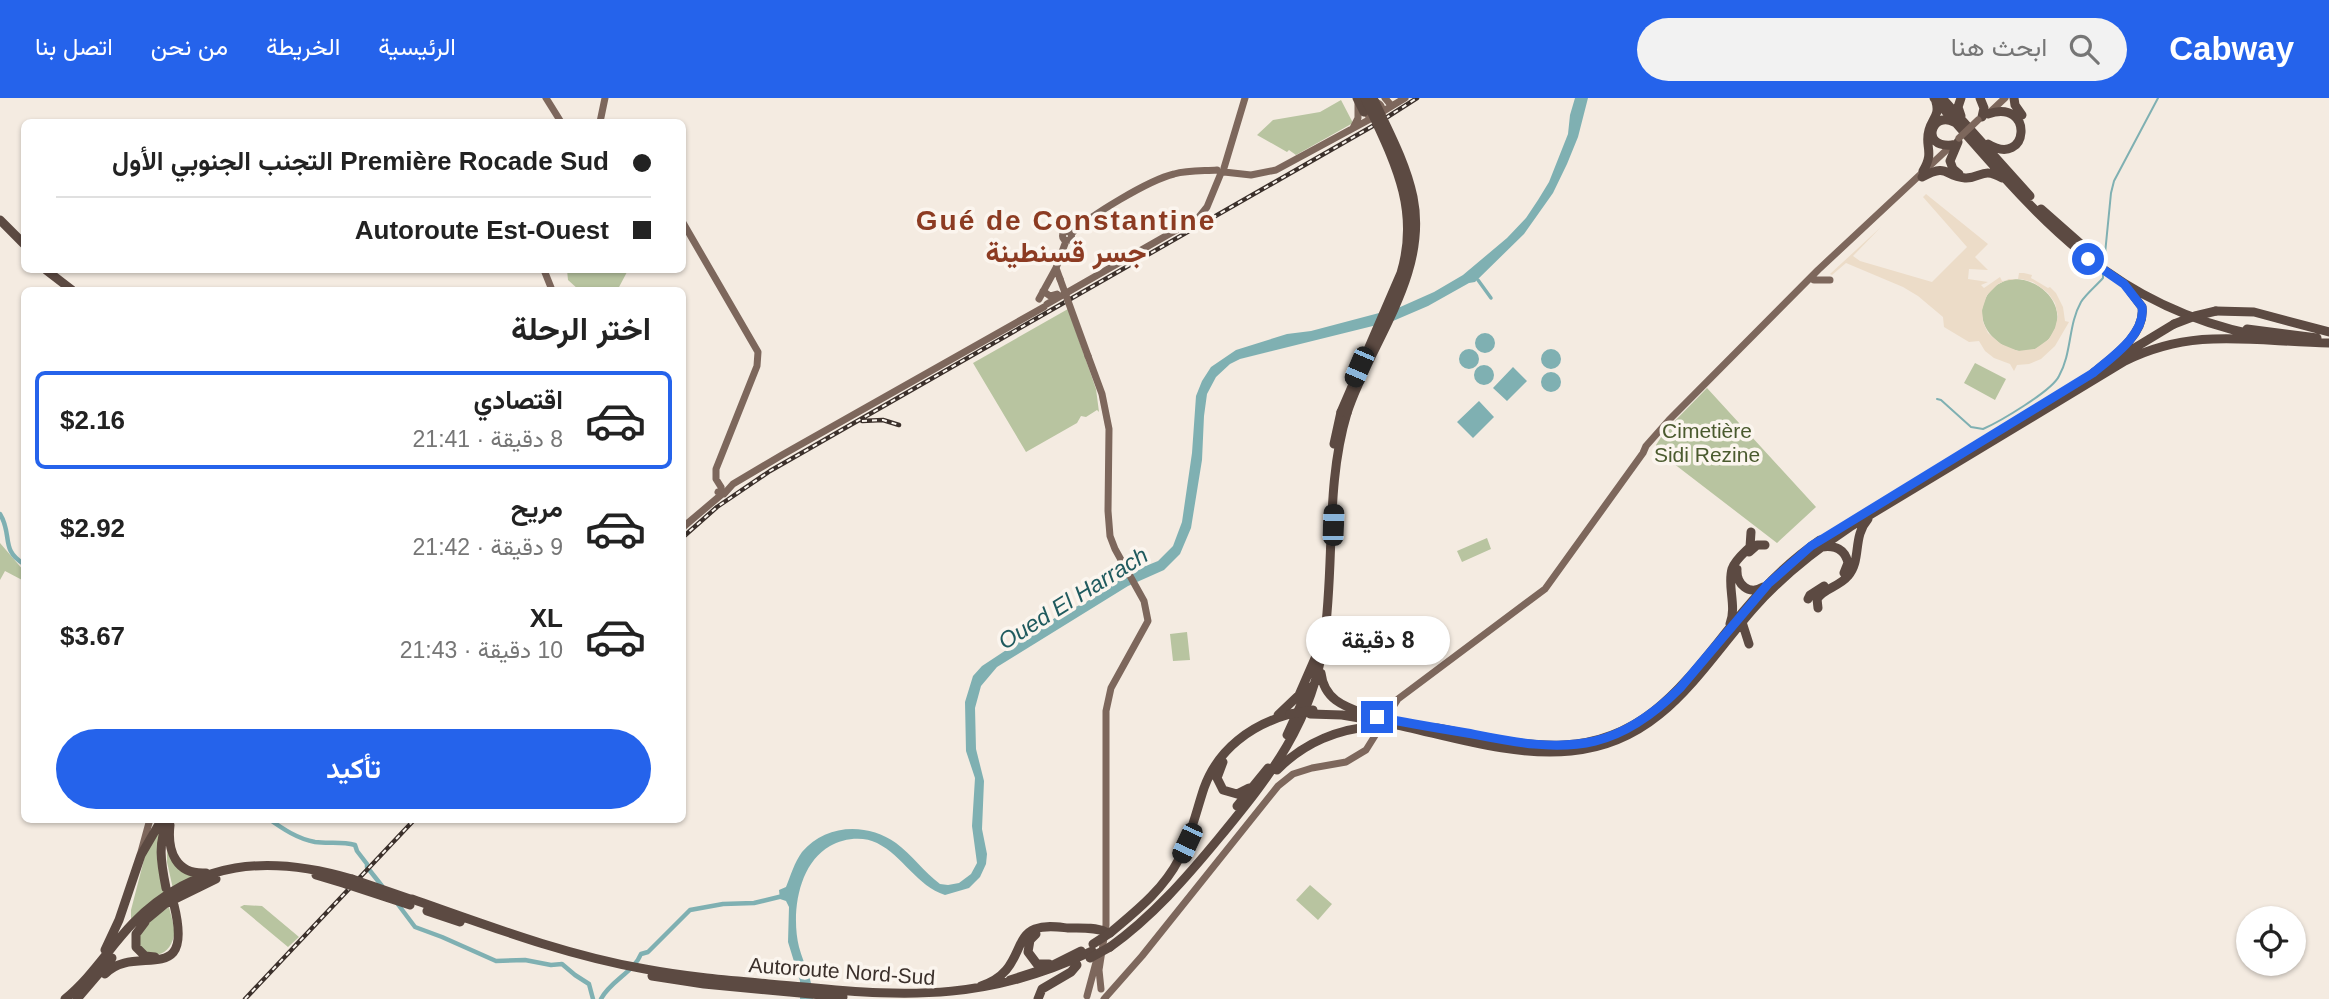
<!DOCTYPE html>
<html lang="ar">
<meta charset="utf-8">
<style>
:root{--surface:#fff;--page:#f2f2f2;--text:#222;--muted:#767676;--line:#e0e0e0;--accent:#2563eb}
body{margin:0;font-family:Arial,Vazirmatn,sans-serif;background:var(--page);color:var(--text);direction:rtl;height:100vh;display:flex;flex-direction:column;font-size:26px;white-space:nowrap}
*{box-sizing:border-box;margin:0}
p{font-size:23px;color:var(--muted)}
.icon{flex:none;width:38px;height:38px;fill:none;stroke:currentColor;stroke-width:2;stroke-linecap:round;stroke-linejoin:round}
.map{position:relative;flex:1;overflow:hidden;direction:ltr}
.details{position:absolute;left:21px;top:189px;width:665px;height:536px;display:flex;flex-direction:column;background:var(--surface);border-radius:10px;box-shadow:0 2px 5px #0004;direction:rtl}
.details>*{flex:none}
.banner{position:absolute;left:21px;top:21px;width:665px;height:154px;border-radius:10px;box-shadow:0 2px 5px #0004;direction:rtl;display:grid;align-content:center;height:154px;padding:0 35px;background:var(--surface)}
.fabs{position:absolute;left:2236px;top:808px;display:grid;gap:14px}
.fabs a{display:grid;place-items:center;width:70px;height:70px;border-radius:50%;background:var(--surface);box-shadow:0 2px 5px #0004;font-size:35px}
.end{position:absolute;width:32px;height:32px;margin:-16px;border:9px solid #2563eb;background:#fff;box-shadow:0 0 0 4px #fff}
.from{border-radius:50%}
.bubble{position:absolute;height:49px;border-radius:24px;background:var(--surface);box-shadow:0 2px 5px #0004;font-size:23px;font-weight:600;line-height:49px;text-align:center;direction:rtl}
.car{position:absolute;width:21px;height:42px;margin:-21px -10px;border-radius:9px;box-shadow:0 0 5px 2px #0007;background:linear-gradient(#222 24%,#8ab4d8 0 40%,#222 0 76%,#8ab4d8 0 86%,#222 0)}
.banner b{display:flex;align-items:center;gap:24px;height:66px;font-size:26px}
.banner b+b{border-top:2px solid var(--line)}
.banner i{width:18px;height:18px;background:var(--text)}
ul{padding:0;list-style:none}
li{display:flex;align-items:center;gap:21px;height:98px;margin:0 14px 10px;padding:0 21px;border:4px solid transparent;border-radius:10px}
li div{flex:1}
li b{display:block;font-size:26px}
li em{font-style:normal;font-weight:600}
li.active{border-color:var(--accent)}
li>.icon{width:63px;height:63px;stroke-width:1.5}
h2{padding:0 35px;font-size:32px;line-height:84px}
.action{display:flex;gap:14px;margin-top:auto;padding:14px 35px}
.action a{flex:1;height:80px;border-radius:42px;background:var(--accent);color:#fff;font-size:28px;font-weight:600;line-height:80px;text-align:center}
header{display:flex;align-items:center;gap:42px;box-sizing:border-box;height:98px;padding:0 35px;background:var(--accent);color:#fff}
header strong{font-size:33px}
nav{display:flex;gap:38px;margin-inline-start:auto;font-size:24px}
.search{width:490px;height:63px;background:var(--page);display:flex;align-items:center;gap:18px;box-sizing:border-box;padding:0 24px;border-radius:38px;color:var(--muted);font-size:26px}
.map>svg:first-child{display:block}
</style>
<header>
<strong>Cabway</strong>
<div class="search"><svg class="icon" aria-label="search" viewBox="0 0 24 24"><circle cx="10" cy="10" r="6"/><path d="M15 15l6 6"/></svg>ابحث هنا</div>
<nav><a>الرئيسية</a><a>الخريطة</a><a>من نحن</a><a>اتصل بنا</a></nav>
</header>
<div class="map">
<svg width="2329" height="901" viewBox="0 0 2329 901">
<rect width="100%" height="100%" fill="#f4ebe1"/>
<path fill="#b8c4a0" d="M1341 2 1353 25 1296 57 1289 52 1287 54 1257 37 1273 22 1320 14Z
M567 172H626L627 174 618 191 615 192H579L568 182Z
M2015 181C2048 182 2073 218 2046 244 2017 272 1964 230 1988 196 1995 186 2004 182 2015 181Z
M1068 211 1096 291 1099 314 1097 312 1086 319 1081 318 1077 325 1026 354 973 265Z
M1975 265 2006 281 1995 302 1964 285Z
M1707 290 1816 409 1777 445 1656 352V347L1665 333Z
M1487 440 1491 451 1462 464 1457 453Z
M0 445 24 473V483L5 473 0 482Z
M1187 534 1190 562 1173 563 1170 536Z
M161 732 166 794 131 821V812L147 750Z
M167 744 172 760 201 777 173 791 167 764Z
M1310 787 1332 806 1318 822 1296 802Z
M244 807 262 808 299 839 288 849 240 809Z
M169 809C171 818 175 828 174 837 170 862 142 864 137 839L152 821Z"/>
<path fill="#ecdcc8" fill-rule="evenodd" d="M1926 96 1988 146 1975 159 1988 172 1969 171 1968 181 1988 184 1981 187 1984 190 2000 179 2002 183 2018 181 2019 175H2024L2032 177 2031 180 2048 190 2050 189 2056 195 2063 209 2065 223 2069 224 2055 248 2041 261 2029 266 2017 267 2014 273 2010 266 1994 260 1985 253 1979 243 1969 244 1944 229 1943 219 1918 198 1903 189 1846 165 1832 177 1830 176 1881 129 1853 158 1860 163 1932 184 1967 149 1923 99ZM2009 181H2021L2033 184 2048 195 2055 205 2058 218 2055 230 2049 241 2035 251 2018 253 2001 246 1988 235 1983 224 1982 212 1987 197 1998 186Z"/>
<path fill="#7fb0b2" d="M1575 0H1588L1578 39 1567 66 1553 95 1524 136 1475 184 1469 185 1428 208 1393 223 1240 261 1230 266 1216 279 1207 296 1204 318 1202 362 1191 430 1180 456 1164 472 1128 488 997 569 981 588 975 610 976 651 984 683 982 731 987 756 986 766 980 779 969 790 945 797C917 788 903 758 877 745 864 738 843 740 830 748 798 766 791 816 799 849 804 868 813 881 813 901H800V883L788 844 789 809 786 803 780 801 779 792 786 789C791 777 794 765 802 754 825 726 867 724 896 745 912 757 924 774 940 786L948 787 959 785 971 776 977 765 972 728 975 680 966 653 965 604 973 578 982 568 1061 516 1086 504 1131 474 1158 463 1173 448 1182 424 1192 355 1196 298 1202 283 1211 269 1236 252 1287 236 1311 233 1398 210 1434 194 1463 177 1507 140 1526 120 1538 102 1549 84 1568 36 1570 17Z
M1475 245a10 10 0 1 1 20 0a10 10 0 1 1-20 0Z
M1541 261a10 10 0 1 1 20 0a10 10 0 1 1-20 0Z
M1459 261a10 10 0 1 1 20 0a10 10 0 1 1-20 0Z
M1474 277a10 10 0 1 1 20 0a10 10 0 1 1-20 0Z
M1513 269 1527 283 1507 303 1493 290Z
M1541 284a10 10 0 1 1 20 0a10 10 0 1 1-20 0Z
M1479 303 1494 319 1473 340 1457 324Z"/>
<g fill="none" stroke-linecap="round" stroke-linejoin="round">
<path stroke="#7fb0b2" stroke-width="2" d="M2104 166 2111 95 2114 83 2158 0
M1937 301 1941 302 1971 329 1983 331C1999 324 2052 293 2059 278 2072 255 2068 227 2081 204 2086 196 2096 188 2103 180V175"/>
<path stroke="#7fb0b2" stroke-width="3.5" d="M1478 182 1491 200"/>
<path stroke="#7fb0b2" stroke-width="4.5" d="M0 416C13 437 0 452 24 466
M269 721C283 731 298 741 315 744 329 746 341 743 355 747L357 753 367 766V769L382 788
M397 805 415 829 442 839 496 863 525 862 551 867 562 866 575 877 589 886 593 901
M601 901C610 883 634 874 641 856L648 854 690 812 723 806 754 805 783 798"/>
<path stroke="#7d675c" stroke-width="7" d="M546 0 561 24
M1385 0 1390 6
M1366 12a8 8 0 1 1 16 0a8 8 0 1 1-16 0Z
M1382 14 1405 0
M1988 16 2005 0
M600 24 605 0
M1353 30 1358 20V5
M1224 70 1245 0
M1224 74 1251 77 1276 72 1374 19
M682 123 758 254 757 268 716 371V381L721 389
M1062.5 138a4.5 4.5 0 1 1 9 0a4.5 4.5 0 1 1-9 0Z
M1071 136C1089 118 1149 82 1174 76 1188 72 1203 73 1217 72
M544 172 552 192
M1060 181 1056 170 1066 143
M1814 182H1830
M1043 193 1050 198 1057 196
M1039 201 1056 170
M1047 206 1199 119 1207 109 1221 75
M1088 258 1102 296 1109 331 1108 413 1110 438 1115 451 1144 503 1148 523 1111 590 1106 613V827L1099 872 1101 891
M718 394 724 396 733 386 782 357 1044 209
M682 430 721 397
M141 754 150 721
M1087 898 1098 857
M1104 901 1142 858 1278 688 1293 676 1312 670 1346 664 1366 652 1398 601 1545 491 1643 355 1646 348 1669 322 1818 172 1953 46"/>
<path stroke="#5c4a42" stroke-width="9" d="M1357 0 1364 14
M1934 0C2031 110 2103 206 2255 237
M1942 0 2030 98
M1980 0 1984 10 1982 19
M2014 0 2015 7 2022 17
M1988 16C2035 0 2029 71 1988 46
M1961 18 1958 9 1961 0
M1958 44 1950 63 1953 71 1959 76
M1952 47C1919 50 1932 12 1954 24
M1923 73C1935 53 1924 49 1929 32 1932 21 1940 17 1936 4
M1922 79C1949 65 1943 78 1965 80 1981 81 1982 68 2002 80
M2041 111 2099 162
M0 122 24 146
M46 172 72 192
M2216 213 2254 214 2329 234
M2247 231 2317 240
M2113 263 2174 226
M2093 275C2112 260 2146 236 2142 209L2130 193
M1334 346 1341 314
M1822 449C1835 447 1845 451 1848 465L1844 475
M1749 454 1757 447H1765
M1737 471C1736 486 1749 498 1763 489
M1808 501 1810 497 1824 488
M1818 510 1817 501C1824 490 1839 489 1848 478 1862 462 1852 439 1868 421
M1742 524 1749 546
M1730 526C1737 508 1727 488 1732 471 1735 462 1744 455 1750 449L1751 434
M1321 575C1324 601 1343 608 1365 616
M1310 616 1342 617 1377 623
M1278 617 1299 597 1316 558
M1388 625C1447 637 1510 659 1571 653 1661 645 1699 573 1753 511 1781 479 1814 453 1850 429L2125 263C2195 228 2255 244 2329 245
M1437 630C1479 638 1522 649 1564 647 1652 643 1691 575 1742 515 1765 487 1791 462 1820 442
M1287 637 1309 589
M1223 664 1217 680 1223 692 1237 696 1249 690
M1277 672C1305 644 1337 631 1376 628
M1237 708 1268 670
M170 727C167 753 176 777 206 775
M316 777 346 786
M166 790C161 765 157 744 169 721
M412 801C489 828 565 857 645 871 698 881 751 884 804 889 912 900 993 901 1092 853
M427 813 460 824
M145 824 136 836V849L145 858 155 859
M142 825 165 806 216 781
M1110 835C1136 813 1163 792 1179 761 1191 738 1196 714 1204 690 1218 651 1251 627 1290 616
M1036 836 1030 842 1028 854 1037 866H1049
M1110 849C1152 819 1186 780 1219 740 1270 678 1313 624 1324 542 1335 467 1325 388 1347 315
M105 852 119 822 141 757 162 721
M105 876C135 844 195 892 174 807
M652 878 704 886 843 899
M1010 882 1047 870 1081 853
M981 888C1023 874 1012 840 1035 831 1046 827 1058 829 1068 830 1081 830 1095 829 1106 834
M65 901C92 879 109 850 133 825 196 761 270 757 352 781
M77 901 112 860
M1038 901 1042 891 1071 874 1077 867"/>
<g stroke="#3b302b" stroke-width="4.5">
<path id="rail" d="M862 323 883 322 899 327
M682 440 717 409 770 373 1378 25 1417 0
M245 901 415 721"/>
</g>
<use href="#rail" stroke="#fbf5ee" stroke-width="2" stroke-dasharray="5" stroke-linecap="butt"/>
<path stroke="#7d675c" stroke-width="7" d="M1959 40 1978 22
M1060 181 1088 258"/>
<path stroke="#5c4a42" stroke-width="9" d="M2174 226 2195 218 2216 213
M1341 314 1401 175C1421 109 1392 59 1365 0
M1347 315C1370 244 1429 177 1413 99 1406 65 1388 32 1373 0
M1290 616 1313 612
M1377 619 1394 622
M1376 628 1392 629
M352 781 410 801
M346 786 410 807
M1093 846 1110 835
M1090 860 1110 849"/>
</g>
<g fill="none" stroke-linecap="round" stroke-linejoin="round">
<path stroke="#2563eb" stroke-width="9" d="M1377 619C1407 625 1437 630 1467 635 1508 643 1553 653 1595 643 1628 635 1656 614 1680 590L1768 486 1811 448 2093 275C2112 259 2146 236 2142 209L2124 186 2088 161"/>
</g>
<g text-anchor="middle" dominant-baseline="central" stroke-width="7" stroke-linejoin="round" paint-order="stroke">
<g font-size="21" fill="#4a5a2e" stroke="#fbf5ee">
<text x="1707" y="332">Cimetière<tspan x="1707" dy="24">Sidi Rezine</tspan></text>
</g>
<g font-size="21" fill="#3b302b" stroke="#fbf5ee">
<text transform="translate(842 873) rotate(4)">Autoroute Nord-Sud</text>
</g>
<g font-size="23" font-style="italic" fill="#1f5a5e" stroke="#fbf5ee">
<text transform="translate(1073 500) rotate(-32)">Oued El Harrach</text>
</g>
<g font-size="28" font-weight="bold" letter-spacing="2" fill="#8c3b22" stroke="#fbf5ee">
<text x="1066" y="122">Gué de Constantine<tspan x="1066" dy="32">جسر قسنطينة</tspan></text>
</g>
</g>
</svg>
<div class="fabs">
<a><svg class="icon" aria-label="locate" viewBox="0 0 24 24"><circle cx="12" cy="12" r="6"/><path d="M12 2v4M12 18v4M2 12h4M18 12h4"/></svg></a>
</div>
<i class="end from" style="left:2088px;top:161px"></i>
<i class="end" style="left:1377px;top:619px"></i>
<div class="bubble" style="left:1306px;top:518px;width:144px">8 دقيقة</div>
<i class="car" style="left:1359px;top:269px;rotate:203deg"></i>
<i class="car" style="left:1333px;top:427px;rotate:2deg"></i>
<i class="car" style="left:1187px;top:745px;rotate:205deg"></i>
<div class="banner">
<b><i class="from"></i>Première Rocade Sud التجنب الجنوبي الأول</b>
<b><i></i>Autoroute Est-Ouest</b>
</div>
<section class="details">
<h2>اختر الرحلة</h2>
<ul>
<li class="active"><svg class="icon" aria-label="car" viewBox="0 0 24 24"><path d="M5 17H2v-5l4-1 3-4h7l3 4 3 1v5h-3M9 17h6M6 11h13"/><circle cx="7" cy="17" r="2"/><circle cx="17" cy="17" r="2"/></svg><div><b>اقتصادي</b><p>8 دقيقة · 21:41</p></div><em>$2.16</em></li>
<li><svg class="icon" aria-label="car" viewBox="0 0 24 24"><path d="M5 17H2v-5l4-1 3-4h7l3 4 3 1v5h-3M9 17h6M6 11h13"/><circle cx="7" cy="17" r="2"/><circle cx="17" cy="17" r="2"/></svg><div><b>مريح</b><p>9 دقيقة · 21:42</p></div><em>$2.92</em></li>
<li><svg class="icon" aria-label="car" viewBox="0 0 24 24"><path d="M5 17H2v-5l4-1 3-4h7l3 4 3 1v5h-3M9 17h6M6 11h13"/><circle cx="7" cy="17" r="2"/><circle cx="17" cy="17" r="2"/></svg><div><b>XL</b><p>10 دقيقة · 21:43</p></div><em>$3.67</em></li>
</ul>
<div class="action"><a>تأكيد</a></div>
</section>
</div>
